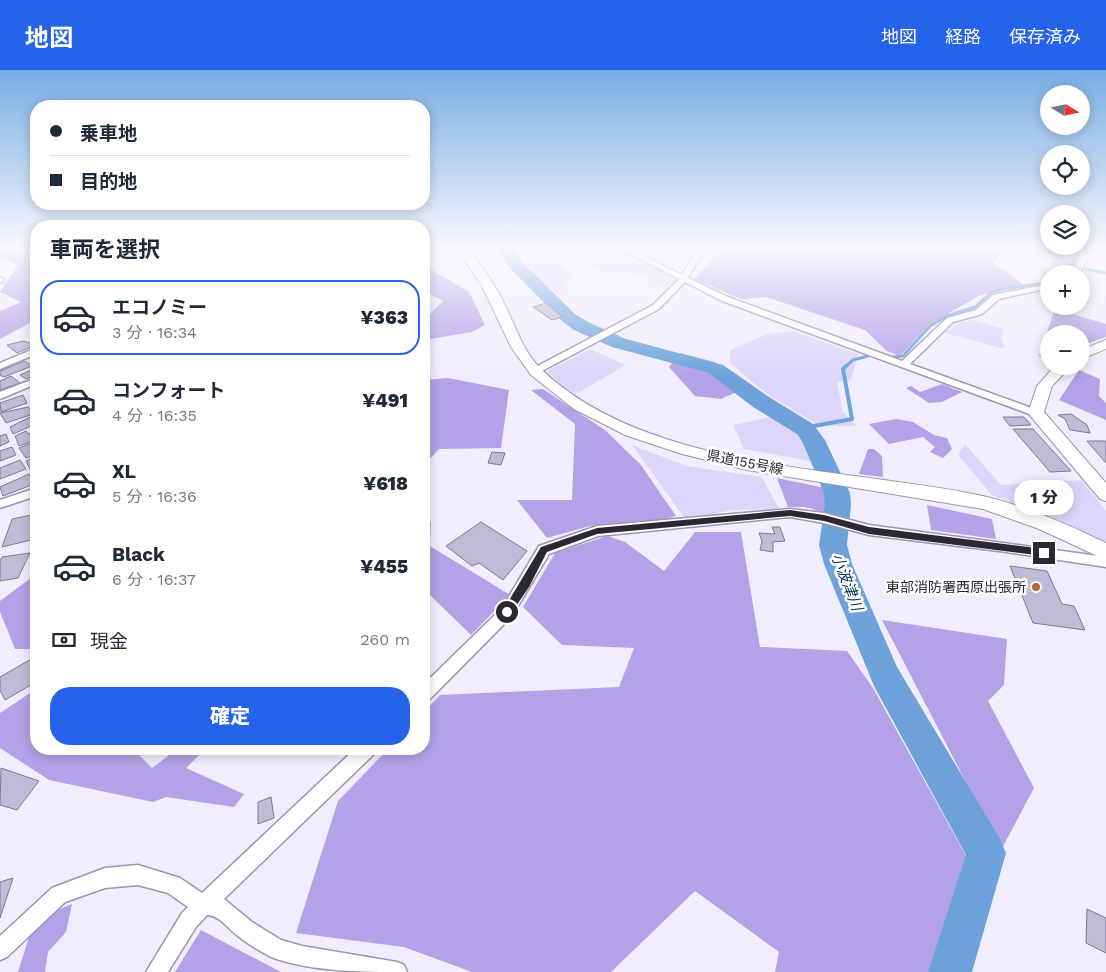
<!DOCTYPE html>
<html lang="ja">
<meta charset="utf-8">
<style>
:root{--surface:#fff;--page:#f2f2f3;--text:#1f2937;--muted:#747a83;--line:#e0e1e3;--accent:#2563eb}
body{margin:0;font-family:"Work Sans","Noto Sans JP",sans-serif;background:var(--page);color:var(--text);height:100vh;display:flex;flex-direction:column;font-size:19px;white-space:nowrap}
*{box-sizing:border-box;margin:0}
p{font-size:16px;color:var(--muted)}
.icon{flex:none;width:28px;height:28px;fill:none;stroke:currentColor;stroke-width:2;stroke-linecap:round;stroke-linejoin:round}
.map{position:relative;flex:1;overflow:hidden}
.side{position:absolute;left:30px;top:150px;width:400px;height:535px;display:flex;flex-direction:column;background:var(--surface);border-radius:20px;box-shadow:0 2px 12px #0003}
.side>*{flex:none}
.guide{position:absolute;left:30px;top:30px;width:400px;height:110px;border-radius:20px;box-shadow:0 2px 12px #0003;display:grid;align-content:center;height:110px;padding:0 20px;background:var(--surface)}
.needle{width:32px;rotate:100deg}
.buttons{position:absolute;left:1040px;top:15px;display:grid;gap:10px}
.buttons a{display:grid;place-items:center;width:50px;height:50px;border-radius:50%;background:var(--surface);box-shadow:0 2px 12px #0003;font-size:25px}
.end{position:absolute;width:22px;height:22px;margin:-11px;border:6px solid #2b2833;background:#fff;box-shadow:0 0 0 2px #fff}
.from{border-radius:50%}
.bubble{position:absolute;height:35px;border-radius:18px;background:var(--surface);box-shadow:0 2px 12px #0003;font-size:16px;font-weight:800;line-height:35px;text-align:center}
.guide b{display:flex;align-items:center;gap:18px;height:48px;font-size:19px}
.guide b+b{border-top:1px solid var(--line)}
.guide i{width:12px;height:12px;background:var(--text)}
ul{padding:0;list-style:none}
li{display:flex;align-items:center;gap:15px;height:75px;margin:0 10px 8px;padding:0 10px;border:2px solid transparent;border-radius:20px}
li div{flex:1}
li b{display:block;font-size:19px}
li em{font-style:normal;font-weight:800}
li.on{border-color:var(--accent)}
li>.icon{width:45px;height:45px;stroke-width:1.5}
h2{padding:0 20px;font-size:22px;line-height:60px}
.pay{display:flex;align-items:center;gap:12px;height:55px;padding:0 20px;font-size:19px}
.pay p{margin-inline-start:auto}
.cta{display:flex;gap:10px;margin-top:auto;padding:10px 20px}
.cta a{flex:1;height:58px;border-radius:20px;background:var(--accent);color:#fff;font-size:20px;font-weight:800;line-height:58px;text-align:center}
header{display:flex;align-items:center;gap:30px;box-sizing:border-box;height:70px;padding:0 25px;background:var(--accent);color:#fff}
header strong{font-size:24px}
nav{display:flex;gap:28px;margin-inline-start:auto;font-size:18px}
.map>svg:first-child{display:block}
</style>
<header>
<strong>地図</strong>
<nav><a>地図</a><a>経路</a><a>保存済み</a></nav>
</header>
<div class="map">
<svg width="1106" height="902" viewBox="0 0 1106 902">
<rect width="100%" height="100%" fill="#f0edfe"/>
<path fill="#ded6fa" d="M618 179V180L676 210 665 218 645 207 618 201 611 203 592 196 579 179Z
M523 184 551 186 572 206 558 223C543 217 528 199 523 184Z
M972 250 1004 259 1001 268 1005 279 945 263 959 253Z
M793 261 858 284 851 310 837 312 843 342 856 356H820L770 326 730 293V280L767 264Z
M590 279 626 295 576 324 566 319 547 301Z
M771 347 818 367 827 394 744 379 733 355Z
M965 374 1001 415 1082 410 1106 441V474L1062 452 992 425 958 385Z
M632 375 686 396 762 407 779 439 731 440 686 450Z"/>
<path fill="#b3a2e7" d="M713 179H1002L1004 181 993 193 1026 216 980 225 929 255 900 286 887 281 865 260 766 227 741 229 694 209 717 185Z
M9 180 36 179V253H30L0 269V241L21 232 0 222 18 195 0 186Z
M424 195 469 222 485 255 472 262 424 270V250L443 231 424 221Z
M1055 239 1106 254V267L1081 276V264H1049V289L1039 286Z
M680 283 715 292 739 321 721 329 695 326 669 297Z
M1079 300 1100 309 1099 326 1106 333V350L1059 330Z
M448 308 509 320 501 378 439 379 424 395V310Z
M942 314 962 322 942 332 929 333 906 318 911 316 920 322Z
M543 319 605 360 641 395 676 446 656 452 590 456 547 468 517 430H572L575 354 531 320Z
M896 349 913 352 934 365 947 368 952 379 943 388 930 382 935 377 923 367 889 374 869 354Z
M868 379H874L882 386 883 407 859 404Z
M777 408 844 422 848 449 805 437H788Z
M927 435 992 449 996 469 931 460Z
M424 445 431 452 430 476 510 525 471 565 431 526 424 523Z
M695 462H741L760 577 847 581 873 618 970 793 931 902H775L779 882 695 821 611 902H472L404 877 296 863 338 731 388 679H424V642L440 625 619 617 634 578 562 575 523 537 555 483 607 466 625 472 664 501Z
M36 504V579H15L0 542V531Z
M882 550 1007 569 1004 615 988 631 1034 718 1001 780Z
M36 619V679H133L152 698 177 679H205L186 698 244 724 234 737 166 727 153 732 49 710 0 678V643Z
M72 834 66 862 48 882 45 902H18L29 867 55 841Z
M201 860 281 902H175Z"/>
<g fill="none" stroke-linecap="round" stroke-linejoin="round">
<path stroke="#6da3da" stroke-width="3" d="M1086 199 1106 203
M1066 204 1077 185 1075 179
M893 287 903 286 930 256 947 246 975 237 993 221 1049 212
M845 297 853 290 868 286"/>
<path stroke="#6da3da" stroke-width="4" d="M803 358 852 349 843 299 846 296"/>
<path fill="#6da3da" fill-rule="evenodd" d="M499 179H515L521 191 575 244 588 252 626 269 723 295 769 327 813 354 825 370 850 423 851 435 847 475 852 494 897 597 1000 769 1006 783 972 902H928L966 785 874 616 824 494 819 475 825 435 824 423 802 371 797 364 753 337 709 303 612 277 574 260 563 252 508 196Z"/>
</g>
<path fill="#c0bad6" stroke="#7e7992" d="M546 233 562 247 552 250 533 237Z
M23 271 36 275 17 283 7 275Z
M25 291 32 296 4 307 0 305V301Z
M36 298V305L26 309 20 305Z
M11 306 20 313 0 320V311Z
M23 325 27 333 1 342 0 333Z
M28 337 32 340 36 339V343L6 353 0 343Z
M36 344V354L13 364 10 357Z
M1071 344 1087 355 1090 363 1070 360 1065 349 1058 345Z
M1003 347H1024L1031 355 1010 356Z
M1013 359H1033L1071 401 1050 402Z
M26 361 28 364 36 361V370L19 376 15 366Z
M6 364 9 372 0 376V366Z
M1087 371H1106V392H1105Z
M32 373 36 375V384L26 388 19 378Z
M12 377 16 385 0 391V381Z
M492 382 505 383 501 395 488 393Z
M36 387V401L32 403 26 391Z
M20 390 26 399 0 409V398Z
M29 404 34 414 3 426 0 417Z
M36 444V454L31 470 2 477 12 449Z
M481 452 527 481 503 510 479 493 472 496 446 476Z
M772 457H780L785 471 773 472V482L760 480 762 471 759 463 775 464Z
M30 483 18 508 0 511V491L2 487Z
M1010 496 1047 501 1062 534 1074 536 1085 560 1033 553Z
M33 588 36 593V612L5 630 0 620V607Z
M1 698 39 711 17 740 0 735Z
M271 727 274 748 258 754V732Z
M13 808 0 848V812Z
M1087 839 1106 848V883L1086 873Z"/>
<g fill="none" stroke-linecap="round" stroke-linejoin="round">
<g stroke="#9a95b0" stroke-width="3">
<path id="street" d="M620 179H630L682 205C686 196 694 188 695 179H703C701 189 692 198 688 208L728 227 902 291 947 248 976 240 993 225 1049 214V218L999 229 982 244 953 252 910 294 1040 341 1041 343 1040 345H1032L722 231 685 212 659 239 538 303H532V299L653 235 679 209Z
M1078 179H1086L1088 187 1079 204H1071L1080 187Z
M0 207 4 209 3 212H0Z
M36 278V284L0 299V293Z
M36 308V314L0 329V322Z
M36 418V426L0 438V430Z
M790 439 824 443 869 455 1106 487V497L999 481 869 465 824 453 790 447 598 466 549 484 512 546 430 629 424 631V614L502 538 539 476 597 456Z
M355 679H375L373 685 224 829 252 852 281 870 302 876 397 892 404 895 407 902C363 902 312 902 271 887 260 881 248 874 238 866 227 858 221 846 207 845L196 857 168 902H146L182 843 188 837 168 823 138 815 105 818 65 832 7 887 0 890V866L52 818 105 798 138 795 180 808 202 823Z"/>
</g>
<g stroke="#9a95b0" stroke-width="2">
<path id="secondary" d="M457 179H468C481 195 493 212 502 229 514 252 522 280 540 298 645 401 846 397 983 426 1026 436 1067 454 1106 473V490L1039 459 983 439 747 400 682 384 625 365 574 339 531 305 511 277 482 216Z
M1106 270V279L1081 289V280Z
M1055 296H1071L1052 316 1044 342 1106 413V431L1100 429 1028 343 1037 316Z"/>
</g>
<use href="#street" fill="#fff" fill-rule="evenodd"/>
<use href="#secondary" fill="#fff" fill-rule="evenodd"/>
</g>
<linearGradient id="sky" x2="0" y2="1"><stop stop-color="#77ade2"/><stop offset="0.58" stop-color="#f8f7ff"/><stop offset="1" stop-color="#f8f7ff" stop-opacity="0"/></linearGradient>
<rect width="1106" height="306" fill="url(#sky)"/>
<path fill="#2b2833" d="M790 440 824 445 869 457 1044 479 1048 483 1044 486 869 464 824 451 790 446 597 464 547 482 529 517 510 545H503L502 542 541 477 597 458Z"/>
<circle fill="#ad6c36" stroke="#fff" stroke-width="2" cx="1036" cy="517" r="5"/>
<g text-anchor="middle" dominant-baseline="central" stroke-width="5" stroke-linejoin="round" paint-order="stroke">
<g font-size="14" fill="#2b2833" stroke="#fff">
<text transform="translate(745 392) rotate(11)">県道155号線</text>
</g>
<g font-size="14" fill="#2b2833" stroke="#fff" text-anchor="end">
<text x="1026" y="517">東部消防署西原出張所</text>
</g>
<g font-size="15" font-style="italic" fill="#022c4f" stroke="#fff">
<text transform="translate(847 512) rotate(69)">小波津川</text>
</g>
</g>
</svg>
<div class="buttons">
<a><svg class="needle" viewBox="-14 -14 28 28"><path d="M0-13l5 13h-10z" fill="#e53935"/><path d="M0 13l5-13h-10z" fill="#747a83"/></svg></a>
<a><svg class="icon" aria-label="locate" viewBox="0 0 24 24"><circle cx="12" cy="12" r="6"/><path d="M12 2v4M12 18v4M2 12h4M18 12h4"/></svg></a>
<a><svg class="icon" aria-label="layers" viewBox="0 0 24 24"><path d="M12 4l9 5-9 5-9-5zM3 14l9 5 9-5"/></svg></a>
<a>+</a>
<a>−</a>
</div>
<i class="end from" style="left:507px;top:542px"></i>
<i class="end" style="left:1044px;top:483px"></i>
<div class="bubble" style="left:1014px;top:410px;width:60px">1 分</div>
<div class="guide">
<b><i class="from"></i>乗車地</b>
<b><i></i>目的地</b>
</div>
<section class="side">
<h2>車両を選択</h2>
<ul>
<li class="on"><svg class="icon" aria-label="car" viewBox="0 0 24 24"><path d="M5 17H2v-5l4-1 3-4h7l3 4 3 1v5h-3M9 17h6M6 11h13"/><circle cx="7" cy="17" r="2"/><circle cx="17" cy="17" r="2"/></svg><div><b>エコノミー</b><p>3 分 · 16:34</p></div><em>¥363</em></li>
<li><svg class="icon" aria-label="car" viewBox="0 0 24 24"><path d="M5 17H2v-5l4-1 3-4h7l3 4 3 1v5h-3M9 17h6M6 11h13"/><circle cx="7" cy="17" r="2"/><circle cx="17" cy="17" r="2"/></svg><div><b>コンフォート</b><p>4 分 · 16:35</p></div><em>¥491</em></li>
<li><svg class="icon" aria-label="car" viewBox="0 0 24 24"><path d="M5 17H2v-5l4-1 3-4h7l3 4 3 1v5h-3M9 17h6M6 11h13"/><circle cx="7" cy="17" r="2"/><circle cx="17" cy="17" r="2"/></svg><div><b>XL</b><p>5 分 · 16:36</p></div><em>¥618</em></li>
<li><svg class="icon" aria-label="car" viewBox="0 0 24 24"><path d="M5 17H2v-5l4-1 3-4h7l3 4 3 1v5h-3M9 17h6M6 11h13"/><circle cx="7" cy="17" r="2"/><circle cx="17" cy="17" r="2"/></svg><div><b>Black</b><p>6 分 · 16:37</p></div><em>¥455</em></li>
</ul>
<div class="pay"><svg class="icon" aria-label="cash" viewBox="0 0 24 24"><path d="M3 7h18v10H3z"/><circle cx="12" cy="12" r="2"/></svg>現金<p>260 m</p></div>
<div class="cta"><a>確定</a></div>
</section>
</div>
